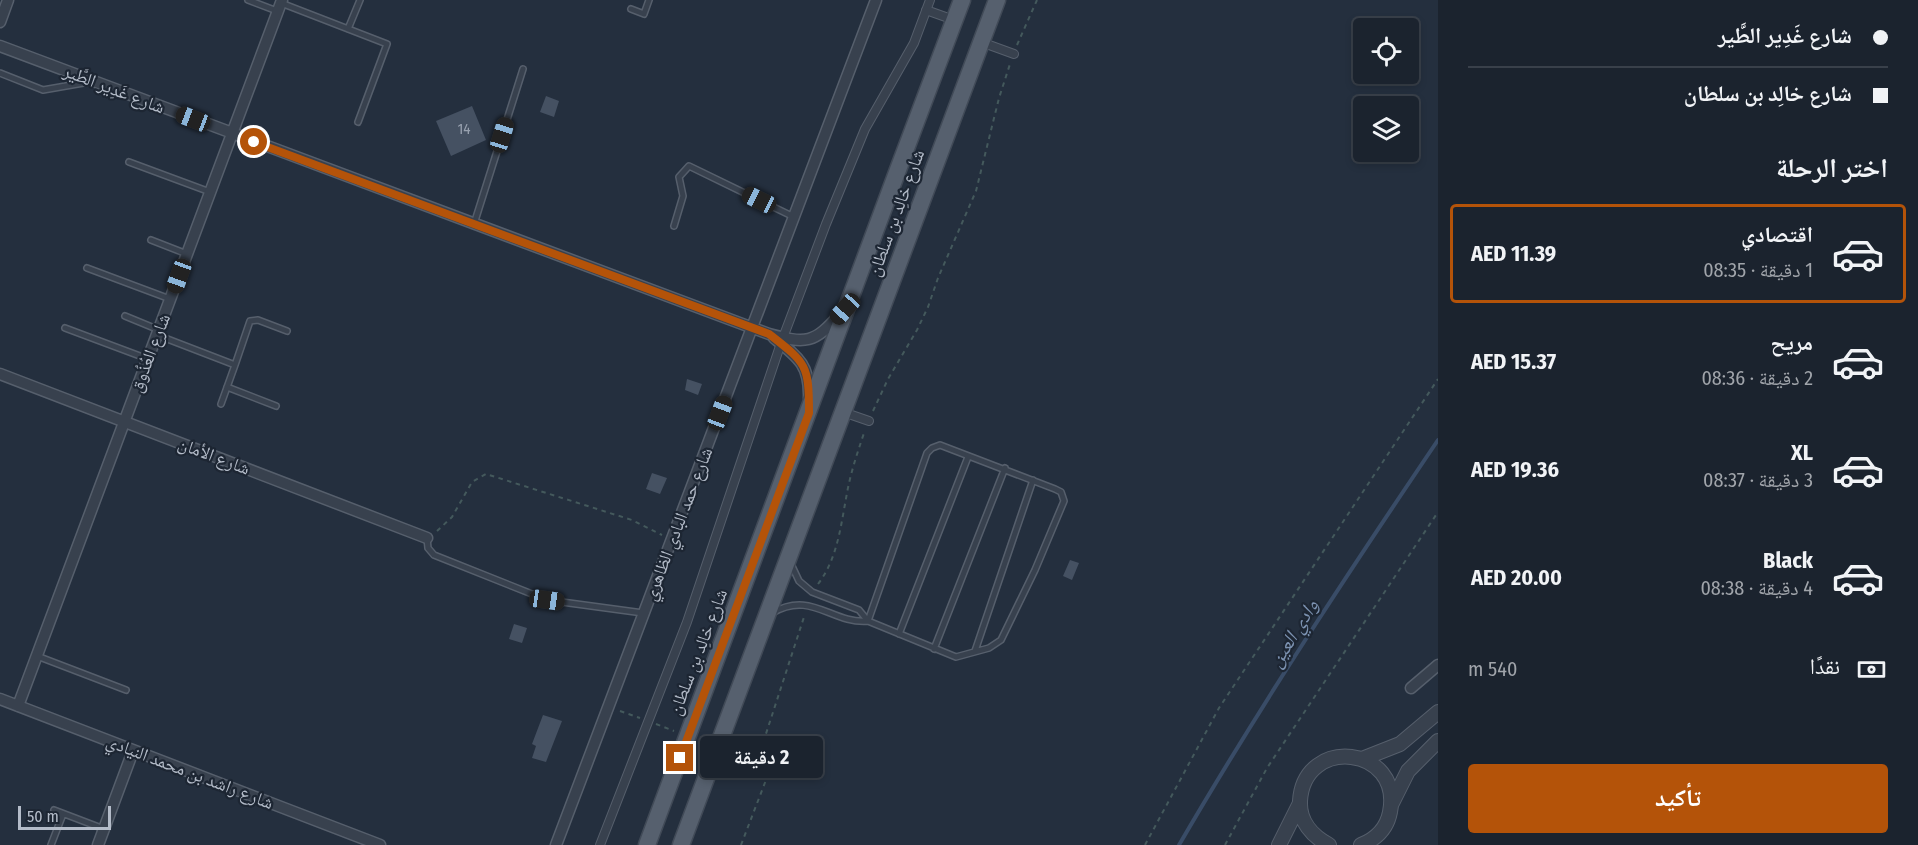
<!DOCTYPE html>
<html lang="ar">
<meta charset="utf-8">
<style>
:root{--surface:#1b232e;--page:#242b36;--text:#f1f3f6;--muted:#a0a4aa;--line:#39404a;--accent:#b45309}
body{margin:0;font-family:"Fira Sans Condensed","Noto Naskh Arabic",sans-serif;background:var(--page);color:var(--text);direction:rtl;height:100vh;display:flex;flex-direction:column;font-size:22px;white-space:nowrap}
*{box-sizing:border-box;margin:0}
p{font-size:20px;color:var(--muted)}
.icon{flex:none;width:33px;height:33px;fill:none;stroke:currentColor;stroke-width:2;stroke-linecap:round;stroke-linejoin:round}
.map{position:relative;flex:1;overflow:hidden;direction:ltr}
.drawer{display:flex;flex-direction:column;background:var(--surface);width:480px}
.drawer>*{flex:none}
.guide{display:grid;align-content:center;height:132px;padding:0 30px;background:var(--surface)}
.fabs{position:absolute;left:1353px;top:18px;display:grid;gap:12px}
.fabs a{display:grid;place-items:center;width:66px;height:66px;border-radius:6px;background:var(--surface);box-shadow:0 3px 9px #0003,0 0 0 2px var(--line);font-size:30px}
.scale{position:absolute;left:18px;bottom:15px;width:93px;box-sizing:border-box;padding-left:6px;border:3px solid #b4bcc9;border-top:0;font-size:16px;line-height:21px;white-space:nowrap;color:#b4bcc9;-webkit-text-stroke:4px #1d2633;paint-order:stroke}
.end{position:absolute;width:27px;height:27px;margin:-14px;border:8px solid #b45309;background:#fff;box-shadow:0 0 0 3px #fff}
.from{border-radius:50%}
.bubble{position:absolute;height:42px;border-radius:6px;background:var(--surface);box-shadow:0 3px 9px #0003,0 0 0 2px var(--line);font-size:20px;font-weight:700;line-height:42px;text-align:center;direction:rtl}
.car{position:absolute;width:18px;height:36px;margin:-18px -9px;border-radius:8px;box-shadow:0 0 4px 2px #0007;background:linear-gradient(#222 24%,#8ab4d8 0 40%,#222 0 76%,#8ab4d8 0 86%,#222 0)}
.guide b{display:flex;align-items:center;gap:21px;height:57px;font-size:22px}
.guide b+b{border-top:2px solid var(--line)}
.guide i{width:15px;height:15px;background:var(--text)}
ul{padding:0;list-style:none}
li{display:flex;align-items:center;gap:18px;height:99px;margin:0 12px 9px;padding:0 18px;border:3px solid transparent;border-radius:6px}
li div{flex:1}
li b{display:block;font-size:22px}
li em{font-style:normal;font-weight:700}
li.on{border-color:var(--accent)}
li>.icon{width:54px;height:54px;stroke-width:1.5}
h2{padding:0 30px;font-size:27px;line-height:72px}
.pay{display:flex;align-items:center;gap:15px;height:66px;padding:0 30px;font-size:22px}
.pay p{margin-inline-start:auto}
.primary-button{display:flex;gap:12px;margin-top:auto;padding:12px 30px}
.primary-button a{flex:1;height:69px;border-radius:6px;background:var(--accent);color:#fff;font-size:24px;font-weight:700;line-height:69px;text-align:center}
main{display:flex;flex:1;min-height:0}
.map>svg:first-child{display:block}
</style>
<main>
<section class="drawer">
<div class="guide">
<b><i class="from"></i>شارع غَدِير الطَّير</b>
<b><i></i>شارع خالِد بن سلطان</b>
</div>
<h2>اختر الرحلة</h2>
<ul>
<li class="on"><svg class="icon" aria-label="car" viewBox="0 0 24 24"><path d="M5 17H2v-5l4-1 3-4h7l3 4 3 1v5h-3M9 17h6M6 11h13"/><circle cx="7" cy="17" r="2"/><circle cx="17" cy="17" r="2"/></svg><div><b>اقتصادي</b><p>1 دقيقة · 08:35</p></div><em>AED 11.39</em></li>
<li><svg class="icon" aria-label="car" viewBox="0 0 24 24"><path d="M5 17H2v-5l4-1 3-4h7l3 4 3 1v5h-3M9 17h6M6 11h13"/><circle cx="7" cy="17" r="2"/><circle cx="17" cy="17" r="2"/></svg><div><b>مريح</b><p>2 دقيقة · 08:36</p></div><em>AED 15.37</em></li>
<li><svg class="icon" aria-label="car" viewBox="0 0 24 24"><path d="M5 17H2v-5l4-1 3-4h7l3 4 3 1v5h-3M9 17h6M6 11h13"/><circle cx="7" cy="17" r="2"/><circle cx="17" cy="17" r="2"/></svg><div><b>XL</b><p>3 دقيقة · 08:37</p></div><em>AED 19.36</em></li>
<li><svg class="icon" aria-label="car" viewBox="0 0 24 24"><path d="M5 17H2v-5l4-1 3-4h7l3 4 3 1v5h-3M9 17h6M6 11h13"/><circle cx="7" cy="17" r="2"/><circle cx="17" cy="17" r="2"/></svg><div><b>Black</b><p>4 دقيقة · 08:38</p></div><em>AED 20.00</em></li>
</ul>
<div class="pay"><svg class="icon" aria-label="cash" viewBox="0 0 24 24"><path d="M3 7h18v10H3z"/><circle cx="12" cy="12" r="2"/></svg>نقدًا<p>540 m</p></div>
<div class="primary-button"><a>تأكيد</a></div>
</section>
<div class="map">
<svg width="1438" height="845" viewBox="0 0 1438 845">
<rect width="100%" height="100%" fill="#242f3e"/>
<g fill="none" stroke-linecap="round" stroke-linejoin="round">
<path stroke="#394c67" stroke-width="4" d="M1179 845C1260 706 1348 573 1438 440"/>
</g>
<path fill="#455162" d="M546 96 559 101 554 117 540 112Z
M472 106 486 140 451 156 436 121Z
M687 379 702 384 698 395 685 390Z
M652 473 667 478 660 494 646 489Z
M1070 560 1079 563 1072 580 1063 576Z
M514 624 527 628 522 643 509 639Z
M543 715 562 721 546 762 532 758 536 746 532 744Z"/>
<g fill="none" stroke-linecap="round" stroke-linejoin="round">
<g stroke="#565f6c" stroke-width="8">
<path id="service" d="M248 0 277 11
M281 3 387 44 358 122
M631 9 644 14 649 0
M348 29 360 0
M0 73 43 90 89 82
M129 162 210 192
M474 224 523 69
M674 226 683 196 679 177 689 166 794 217
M151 240 187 254
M87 268 170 299
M125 316 159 330
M65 328 148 359
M157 335 235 365 221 404
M235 365 250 321 258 320 287 331
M227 387 276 406
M940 445 1055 489 1061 492 1064 501 1035 570 1001 640 989 648 956 657 868 621 927 453 932 448Z
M427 538 428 548 434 555 547 600 643 613
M772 613C812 590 831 624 868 621L859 610 812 592 799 581 791 564
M899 634 968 457
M934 649 1005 468
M975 651 1033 480
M37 656 126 690
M54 810 104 829
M51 845 63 814"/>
</g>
<g stroke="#565f6c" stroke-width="10">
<path id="pedestrian" d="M926 10 954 20
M981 42 1014 54
M843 412 869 421
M600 845 687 622 781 343 826 224 865 129 914 43 930 0"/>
</g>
<g stroke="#565f6c" stroke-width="13">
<path id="minor" d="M0 22 8 0
M0 46 769 334C806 344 814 344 840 314
M774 338C798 357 810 365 809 398
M0 374 427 538
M1411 688 1438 665
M0 699 380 845
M18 706 282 0
M98 845 133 751
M556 845 876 0"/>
</g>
<g stroke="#565f6c" stroke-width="16">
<path id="tertiary" d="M1362 759 1400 744 1438 712
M1392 803 1408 771 1438 741
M1279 845 1300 803
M1329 845C1312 836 1299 821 1300 801 1304 735 1403 746 1390 812 1387 828 1376 839 1361 845"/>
</g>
<g stroke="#414a57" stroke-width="19">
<path id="primary" d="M647 845C753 564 855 281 962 0
M681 845 997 0"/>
</g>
<path stroke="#44595c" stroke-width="2" stroke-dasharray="4.5 4.5" stroke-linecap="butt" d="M1017 45 1037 0
M873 411 888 379 917 330 928 307 938 278 976 191 999 98 1010 64
M437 531 452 517 472 482 486 474 632 520 662 535
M818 584C838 558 841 524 847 493 851 471 858 451 865 430
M620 711 640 718
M656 724 674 731
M742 764 764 762
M741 845 766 780C767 768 761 758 762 746L805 614
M1145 845 1219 708 1438 379
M1225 845 1267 768 1438 512"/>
<use href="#service" stroke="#38414e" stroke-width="5"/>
<use href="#pedestrian" stroke="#38414e" stroke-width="8"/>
<use href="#minor" stroke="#38414e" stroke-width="10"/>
<use href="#tertiary" stroke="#38414e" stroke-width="14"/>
<use href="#primary" stroke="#56606e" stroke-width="16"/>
</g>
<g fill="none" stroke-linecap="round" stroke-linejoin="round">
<path stroke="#b45309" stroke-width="8" d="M254 142 769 334C806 363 809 364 809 413L680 758"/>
</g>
<g text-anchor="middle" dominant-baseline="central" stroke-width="4.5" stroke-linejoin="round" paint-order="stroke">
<g font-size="15" fill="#98a1af">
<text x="464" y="129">14</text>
</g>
<g font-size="18" fill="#b4bcc9" stroke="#1d2633">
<text transform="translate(114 89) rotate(21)">شارع غَدِير الطَّير</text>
<text transform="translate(896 213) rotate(-70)">شارع خالِد بن سلطان</text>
<text transform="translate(150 353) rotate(-69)">شارع العُذُوق</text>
<text transform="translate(214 456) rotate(21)">شارع الأمان</text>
<text transform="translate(678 524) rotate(-69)">شارع حمد البادي الظاهري</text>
<text transform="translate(698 652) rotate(-69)">شارع خالِد بن سلطان</text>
<text transform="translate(190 772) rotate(21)">شارع راشد بن محمد النيادي</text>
</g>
<g font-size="20" font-style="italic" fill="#7c92b1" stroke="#1d2633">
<text transform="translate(1293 633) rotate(-58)">وادي العين</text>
</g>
</g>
</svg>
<div class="fabs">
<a><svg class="icon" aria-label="locate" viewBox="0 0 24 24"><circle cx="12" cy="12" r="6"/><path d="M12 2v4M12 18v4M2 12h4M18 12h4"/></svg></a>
<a><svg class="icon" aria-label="layers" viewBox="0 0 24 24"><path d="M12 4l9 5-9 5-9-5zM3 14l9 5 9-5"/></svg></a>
</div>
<div class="scale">50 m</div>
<i class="end from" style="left:254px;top:142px"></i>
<i class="end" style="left:680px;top:758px"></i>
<div class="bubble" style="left:700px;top:736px;width:123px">2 دقيقة</div>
<i class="car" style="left:193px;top:119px;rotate:291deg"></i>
<i class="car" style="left:502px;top:135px;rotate:17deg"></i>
<i class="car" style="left:759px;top:200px;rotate:296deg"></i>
<i class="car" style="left:179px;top:276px;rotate:200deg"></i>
<i class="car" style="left:845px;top:309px;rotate:222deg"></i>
<i class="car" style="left:720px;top:413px;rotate:21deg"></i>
<i class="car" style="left:547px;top:600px;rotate:98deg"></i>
</div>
</main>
